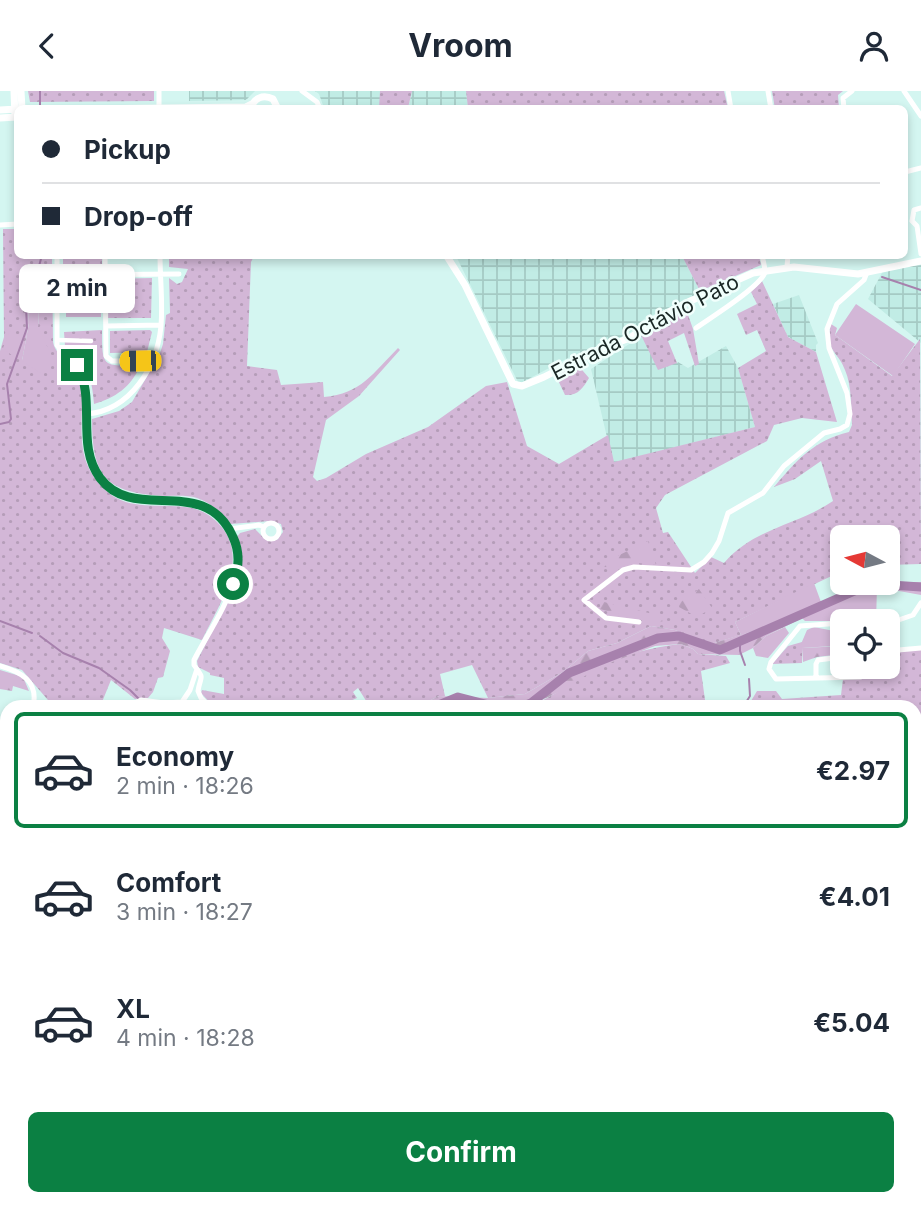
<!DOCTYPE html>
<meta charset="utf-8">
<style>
:root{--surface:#fff;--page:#f2f2f3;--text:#1f2937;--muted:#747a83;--line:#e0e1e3;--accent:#0b8043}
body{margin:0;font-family:Inter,sans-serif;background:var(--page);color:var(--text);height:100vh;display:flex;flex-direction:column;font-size:26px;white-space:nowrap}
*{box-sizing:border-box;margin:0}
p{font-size:23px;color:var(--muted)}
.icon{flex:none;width:38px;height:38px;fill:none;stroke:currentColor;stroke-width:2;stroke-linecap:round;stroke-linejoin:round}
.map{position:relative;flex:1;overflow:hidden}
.side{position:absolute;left:0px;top:609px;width:922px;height:506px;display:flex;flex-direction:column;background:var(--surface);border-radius:21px 21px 0 0;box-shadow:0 4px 10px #0003}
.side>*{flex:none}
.guide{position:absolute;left:14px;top:14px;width:894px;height:154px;border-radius:10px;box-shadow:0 4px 10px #0003;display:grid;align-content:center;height:154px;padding:0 28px;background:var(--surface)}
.needle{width:46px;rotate:277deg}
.controls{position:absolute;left:830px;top:434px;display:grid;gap:14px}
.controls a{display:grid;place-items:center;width:70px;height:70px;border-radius:10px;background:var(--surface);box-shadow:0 4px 10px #0003;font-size:35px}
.end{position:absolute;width:32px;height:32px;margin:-16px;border:9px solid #0b8043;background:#fff;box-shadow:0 0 0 4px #fff}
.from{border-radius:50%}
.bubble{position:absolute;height:49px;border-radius:10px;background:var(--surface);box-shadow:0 4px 10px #0003;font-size:23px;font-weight:700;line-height:49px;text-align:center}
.car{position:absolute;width:21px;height:42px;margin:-21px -10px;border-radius:9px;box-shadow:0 0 5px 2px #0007;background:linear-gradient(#f5c518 24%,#345 0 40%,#f5c518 0 76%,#345 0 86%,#f5c518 0)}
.guide b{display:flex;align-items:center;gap:24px;height:66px;font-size:26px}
.guide b+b{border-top:2px solid var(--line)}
.guide i{width:18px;height:18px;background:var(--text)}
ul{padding:12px 0 0;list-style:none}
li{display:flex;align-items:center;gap:21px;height:116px;margin:0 14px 10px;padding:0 14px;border:4px solid transparent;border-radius:10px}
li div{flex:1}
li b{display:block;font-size:26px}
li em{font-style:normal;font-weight:700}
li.current{border-color:var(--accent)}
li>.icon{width:63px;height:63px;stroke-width:1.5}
.primary-button{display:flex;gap:14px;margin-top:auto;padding:14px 28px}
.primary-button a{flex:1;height:80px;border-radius:10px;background:var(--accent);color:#fff;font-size:28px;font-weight:700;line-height:80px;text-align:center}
header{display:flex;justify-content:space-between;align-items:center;height:91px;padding:0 28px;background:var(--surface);font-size:32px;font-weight:700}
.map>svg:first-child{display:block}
</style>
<header><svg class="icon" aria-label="back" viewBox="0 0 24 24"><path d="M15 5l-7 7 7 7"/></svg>Vroom<svg class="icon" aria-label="person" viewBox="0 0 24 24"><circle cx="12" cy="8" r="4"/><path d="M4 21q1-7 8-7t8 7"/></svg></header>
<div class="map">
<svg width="921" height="1114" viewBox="0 0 921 1114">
<defs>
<pattern id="industrial-grid" width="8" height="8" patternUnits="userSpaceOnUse" patternTransform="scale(1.75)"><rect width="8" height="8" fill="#c1ece5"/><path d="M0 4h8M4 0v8" fill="none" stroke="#a5cac4"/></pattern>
<pattern id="grass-dots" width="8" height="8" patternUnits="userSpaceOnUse" patternTransform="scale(1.75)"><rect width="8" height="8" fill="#d3b7d7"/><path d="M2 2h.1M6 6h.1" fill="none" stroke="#b59db8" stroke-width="1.8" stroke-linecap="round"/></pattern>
<pattern id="forest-firs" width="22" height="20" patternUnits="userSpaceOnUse" patternTransform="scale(1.75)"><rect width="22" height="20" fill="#d3b7d7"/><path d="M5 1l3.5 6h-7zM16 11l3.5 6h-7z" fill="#b59db8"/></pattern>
</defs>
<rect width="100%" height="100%" fill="#d4f6f1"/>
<path fill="url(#industrial-grid)" d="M189 0H255L246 9 189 10Z
M315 0H382L381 17H324L319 3Z
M412 0H466L468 17 408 18Z
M456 165H682L701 202 644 228 635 238 614 250 568 267 521 292 518 291Z
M921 174V252L868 208 884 178Z
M799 204 818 252 816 254V261L788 246 773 213Z
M643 244 659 278 678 271 688 277 726 255 738 277 755 336 613 372 591 278Z
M101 1108H257L260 1114H104Z
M303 1108H721L726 1114H306Z"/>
<path fill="url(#grass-dots)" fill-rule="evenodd" d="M28 0H154V10L30 11Z
M380 0H412L408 17H379Z
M466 0H724L728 17H468Z
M772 0H843L838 4 839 17H837L775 18Z
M3 138H17L18 164 52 165 53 251C56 267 75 272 81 288 83 296 82 307 82 315 81 352 79 376 109 402 129 419 160 413 185 416 198 417 209 423 218 432 252 466 219 514 202 549L164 537 162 547 170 560 163 586 158 587 153 601 148 607 135 608 111 589 100 616H54L22 579 0 572V260L4 246ZM41 183 38 236 22 270 29 232 27 200Z
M63 165H102V177L67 178 63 175Z
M169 165H259H254L251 171 247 275 277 279 281 294 323 291 324 306C361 303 373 282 398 257L400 259 359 305 326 329 313 386 317 390 326 387 366 363 428 336 486 295 507 291 527 355 559 373 608 344 614 371 755 336 738 277 766 260 757 239 746 244 737 223 757 213 751 201 762 190 788 246 816 261 837 331 802 327 774 334 767 350 665 404 656 417 663 442 668 441 695 482 711 466 724 472C754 437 796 435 833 410L821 370 795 388 774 396C797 369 813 350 849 341L852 334C851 317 852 295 845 279 839 261 824 260 831 233L837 237 835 244 892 285 920 248 921 473 887 474V446H842V480L735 531 741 544 711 553 675 539 651 535 617 552 588 560 563 581 525 603 488 607 472 574 440 583 445 605H439L416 616H370L358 597 353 601 357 607 336 616H248L238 612 232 616H214L201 602 202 599 224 603V587L210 584V582L198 576 197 570 238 489 241 469 237 446 240 442 255 438 266 449H277L283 441 281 433 270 430 231 433C221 423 212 412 197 407 187 404 176 405 165 405 106 402 92 386 92 328L119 320 132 311 159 265 163 253 166 224 170 222 169 187 177 193 182 191 188 178 169 176Z
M682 165H759L761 174 700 200Z
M100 187 101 226H66V189Z
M152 187 151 227H108L109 188Z
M686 218 693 238 699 273 695 275 684 242 668 250 677 272 658 279 641 244 664 227Z
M102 239C102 278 103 274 140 275 131 296 115 307 94 313 92 285 87 273 65 255L64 241Z
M150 239 152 241 147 261 110 262V240Z
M577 273 589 287C583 297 578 305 565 304L556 285Z
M802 551V572L772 573 788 555Z
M681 553 693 558 698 563 726 565 730 572 701 580 706 616H527C553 607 574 589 598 576 624 563 653 556 681 553Z
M921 558V626L915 624V616H734L751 610 757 600H776L782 608 841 604 843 588H872L874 576H887V561Z
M0 648H3L7 656V826L0 828Z
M915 759 921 771V1114H726L721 1108H915Z
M7 847V1108H35L36 1114H0V850Z"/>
<path fill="url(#forest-firs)" d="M648 450 656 474 638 472 626 476H595Z
M887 491H921V504L877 496 864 499 833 512 766 545 753 557 739 564 698 563 693 558 681 553 655 555 599 576 563 599 527 616H416L439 605 488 607 525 603 563 581 588 560 617 552 651 535 675 539 711 553 775 533 854 497Z
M699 498 712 517 697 526 679 516V512Z
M600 510 649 522 663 530 656 533 600 518Z
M842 555V563L817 566 803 571 802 557Z
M0 579 23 586 29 600 13 595 12 600 0 598Z"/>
<path fill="#d3b7d7" d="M41 181 38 236 55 272 42 283 22 270 29 232 27 200Z
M856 213 915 253 893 285 835 244Z
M10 240 23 246 15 267 3 257Z
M814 492 821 511 775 533 741 544 735 531Z
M877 496 876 530H805L802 527 833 512Z
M785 536 789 542 768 567 756 565 753 557 766 545Z
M814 536 834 540 833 555 802 557 801 553 807 539Z"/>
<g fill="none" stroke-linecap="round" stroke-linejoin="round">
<path stroke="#a781ad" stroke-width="2" d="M40 18V0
M882 186 921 199
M0 333 9 331 11 328 7 293 27 237 25 197 38 179 42 164
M0 530 32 542
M40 545 63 562 99 577 130 599 139 608
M740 552V560L745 574
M142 612 148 616
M743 616 750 605 749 588"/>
<path stroke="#a781ad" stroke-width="9" d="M434 616 458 606 489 614 524 615 531 612 569 582 658 547 679 545 720 559 866 495 876 493 921 496
M0 848 7 844"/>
<path stroke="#fff" stroke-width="4.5" d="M57 249 91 250"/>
<path stroke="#fff" stroke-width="5" d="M159 0V18
M302 0 317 11 320 18
M728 0 731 18
M768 0 771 18
M904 0 921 25
M844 18 843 7 852 0
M905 81 921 77
M912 130 917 135 921 163
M912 130 914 119 921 117
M0 134 18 133
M57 164V254C65 266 79 271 84 286 95 320 75 360 102 390 123 413 154 408 183 409 197 410 211 417 221 427 262 470 215 528 194 569V574C205 589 201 583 198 600L201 607 210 616
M105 164 106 265 112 270H152
M787 176 788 164
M57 184 179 183
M106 235 161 234
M696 237C710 227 762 195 765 181 765 176 763 169 762 164
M87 323C131 319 157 276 161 235 163 212 160 188 160 164
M263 440a8 8 0 1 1 16 0a8 8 0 1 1-16 0Z
M229 438 259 434 264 436
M639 531 606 527 584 509 623 479 634 476 691 479 704 471 712 462 719 450 728 422 763 402 784 375 824 342 840 338 847 334 850 323 847 302 829 257 827 238 837 213 864 189 867 181
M842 532 800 535 771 571 769 578 776 588 861 586
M887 533 913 524 921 512
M887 560 921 557
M0 575C21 581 39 590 33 616
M816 587V573L818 569 842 566
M127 616 141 609 164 612 182 611 190 599 197 578
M0 636 7 635
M50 1108 54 1114
M299 1108 301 1114"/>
<path stroke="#fff" stroke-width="7" d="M14 0 15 26
M21 0 22 18
M251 17C254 7 263 3 273 8L278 18
M78 18 246 16 252 13
M0 19 17 18
M0 27 17 26
M446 164 465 194 513 293 522 295 544 286 597 259 630 247 655 228 688 211 753 182 794 176 858 183 921 170"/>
</g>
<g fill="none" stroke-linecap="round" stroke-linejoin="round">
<path stroke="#0b8043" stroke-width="9" d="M77 274C97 309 75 353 100 387 134 433 205 382 233 446 240 461 239 478 233 493"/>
</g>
<g text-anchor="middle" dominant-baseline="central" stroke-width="5" stroke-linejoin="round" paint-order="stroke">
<g font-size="21" fill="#1a2725" stroke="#f1fffc">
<text transform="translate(645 236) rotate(-27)">Estrada Octávio Pato</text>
</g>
</g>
</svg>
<div class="controls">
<a><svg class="needle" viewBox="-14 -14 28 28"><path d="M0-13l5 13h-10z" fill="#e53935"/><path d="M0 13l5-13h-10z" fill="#747a83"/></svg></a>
<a><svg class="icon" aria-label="locate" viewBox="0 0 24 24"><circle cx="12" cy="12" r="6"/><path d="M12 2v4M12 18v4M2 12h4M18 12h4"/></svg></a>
</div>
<i class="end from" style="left:233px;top:493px"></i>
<i class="end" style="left:77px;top:274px"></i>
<div class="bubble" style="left:19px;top:173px;width:116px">2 min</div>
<i class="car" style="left:140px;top:270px;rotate:269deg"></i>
<div class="guide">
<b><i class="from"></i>Pickup</b>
<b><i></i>Drop-off</b>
</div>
<section class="side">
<ul>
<li class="current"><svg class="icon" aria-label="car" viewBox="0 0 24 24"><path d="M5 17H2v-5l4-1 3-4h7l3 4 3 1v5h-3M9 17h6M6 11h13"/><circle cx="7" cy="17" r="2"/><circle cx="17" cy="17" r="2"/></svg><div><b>Economy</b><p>2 min · 18:26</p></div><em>€2.97</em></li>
<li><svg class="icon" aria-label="car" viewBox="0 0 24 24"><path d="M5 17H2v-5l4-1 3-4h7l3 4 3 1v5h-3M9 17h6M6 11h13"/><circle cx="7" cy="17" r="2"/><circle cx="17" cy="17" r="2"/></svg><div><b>Comfort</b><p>3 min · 18:27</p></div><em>€4.01</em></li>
<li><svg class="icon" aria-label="car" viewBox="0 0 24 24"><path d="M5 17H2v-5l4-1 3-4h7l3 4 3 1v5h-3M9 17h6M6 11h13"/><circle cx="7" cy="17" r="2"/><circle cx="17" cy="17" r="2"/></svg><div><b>XL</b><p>4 min · 18:28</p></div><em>€5.04</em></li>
</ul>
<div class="primary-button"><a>Confirm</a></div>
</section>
</div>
